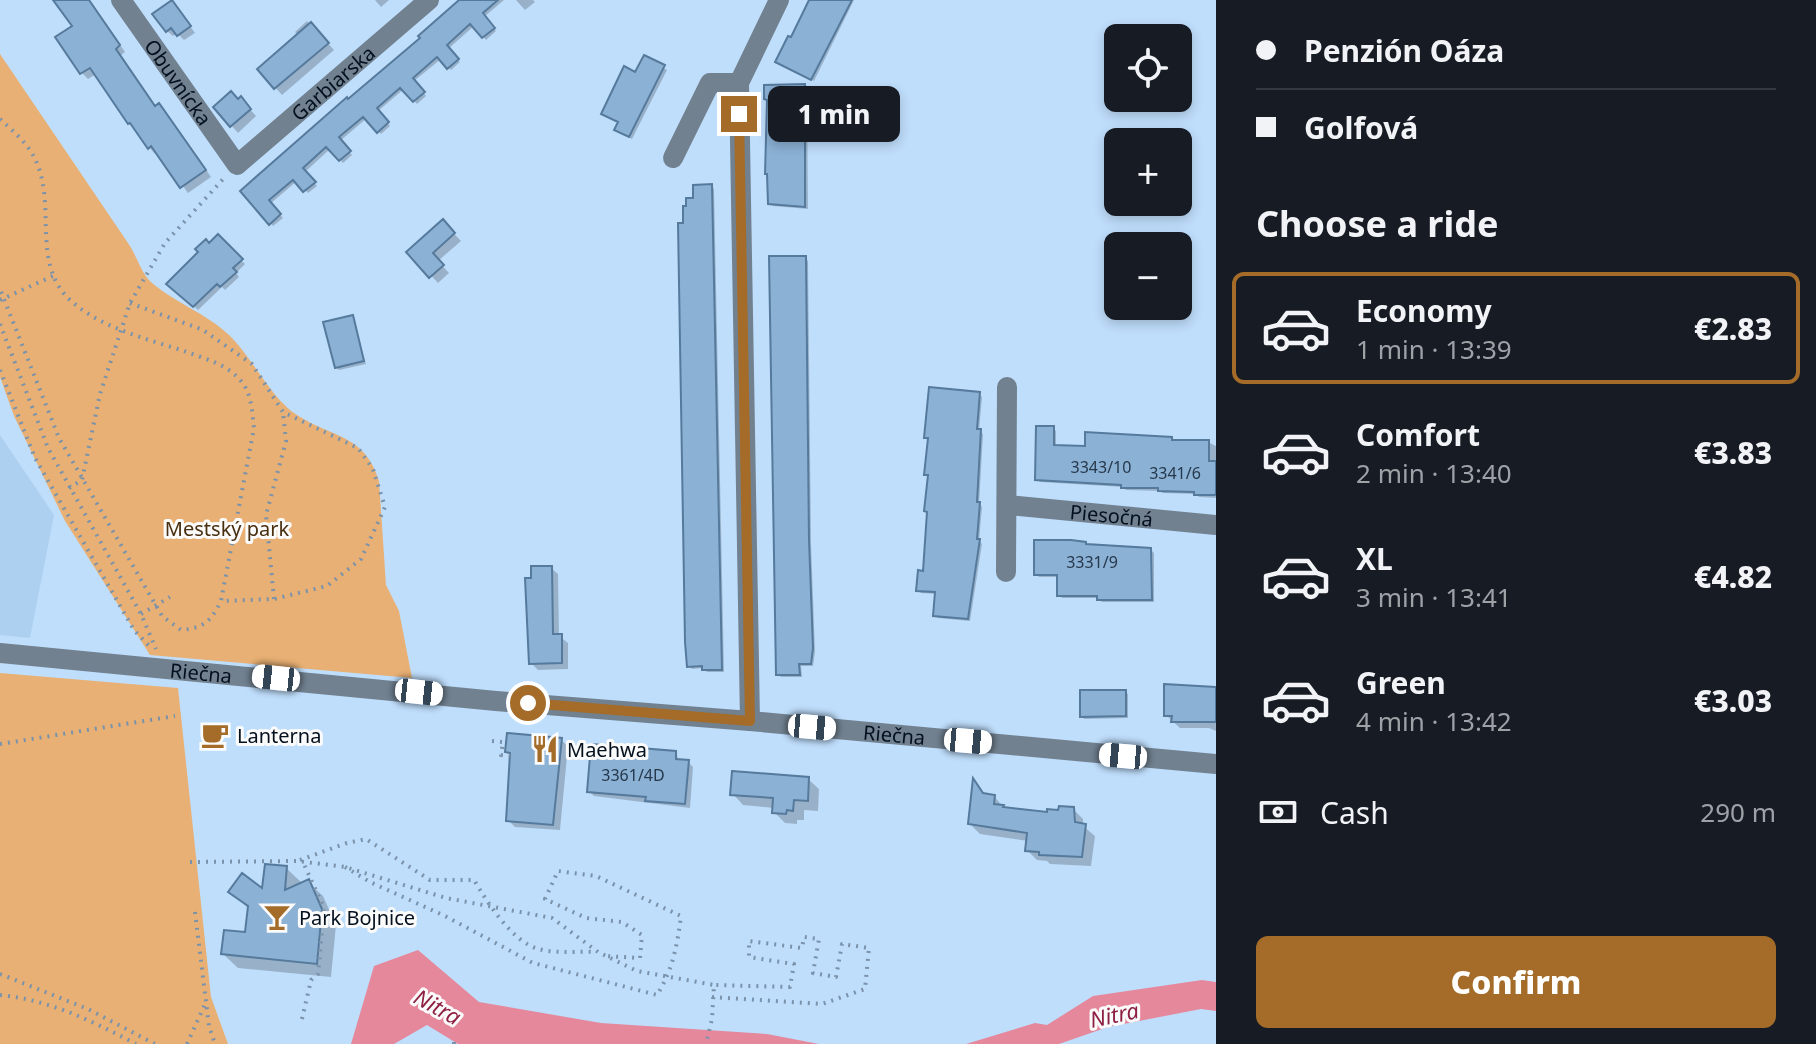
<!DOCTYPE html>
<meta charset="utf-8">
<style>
:root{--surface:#171b24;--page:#20242c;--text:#f1f3f6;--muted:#9ea1a6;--line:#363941;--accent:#a46c28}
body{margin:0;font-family:"Noto Sans",sans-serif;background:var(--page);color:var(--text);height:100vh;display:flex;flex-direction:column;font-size:30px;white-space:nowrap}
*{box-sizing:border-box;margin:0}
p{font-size:26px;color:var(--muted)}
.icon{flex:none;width:44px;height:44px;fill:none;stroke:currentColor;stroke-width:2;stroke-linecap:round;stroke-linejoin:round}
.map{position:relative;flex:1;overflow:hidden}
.drawer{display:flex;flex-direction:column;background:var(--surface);width:600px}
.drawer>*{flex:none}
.guide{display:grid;align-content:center;height:176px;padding:0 40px;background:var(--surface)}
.fabs{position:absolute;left:1104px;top:24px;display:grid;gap:16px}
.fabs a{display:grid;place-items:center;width:88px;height:88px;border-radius:12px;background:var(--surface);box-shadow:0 4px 12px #0003;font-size:40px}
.end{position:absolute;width:36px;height:36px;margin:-18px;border:10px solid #a46c28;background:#fff;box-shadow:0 0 0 4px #fff}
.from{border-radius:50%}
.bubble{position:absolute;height:56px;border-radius:12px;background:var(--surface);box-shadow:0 4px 12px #0003;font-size:26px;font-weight:800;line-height:56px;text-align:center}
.car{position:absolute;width:24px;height:48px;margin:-24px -12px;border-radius:10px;box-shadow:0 0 6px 2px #0007;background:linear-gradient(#fff 24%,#345 0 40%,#fff 0 76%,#345 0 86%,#fff 0)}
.guide b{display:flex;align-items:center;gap:28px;height:76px;font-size:30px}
.guide b+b{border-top:2px solid var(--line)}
.guide i{width:20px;height:20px;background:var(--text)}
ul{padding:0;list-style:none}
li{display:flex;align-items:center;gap:24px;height:112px;margin:0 16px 12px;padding:0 24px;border:4px solid transparent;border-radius:12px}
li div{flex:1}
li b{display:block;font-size:30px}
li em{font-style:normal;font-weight:800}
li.current{border-color:var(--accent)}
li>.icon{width:72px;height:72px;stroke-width:1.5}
h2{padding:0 40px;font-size:36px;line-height:96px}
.pay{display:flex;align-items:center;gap:20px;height:88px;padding:0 40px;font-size:30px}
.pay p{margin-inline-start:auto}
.action{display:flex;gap:16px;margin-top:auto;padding:16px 40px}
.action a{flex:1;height:92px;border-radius:12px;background:var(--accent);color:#fff;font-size:32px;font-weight:800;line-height:92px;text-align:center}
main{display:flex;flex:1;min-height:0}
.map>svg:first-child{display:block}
</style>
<main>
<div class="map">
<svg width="1216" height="1044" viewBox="0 0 1216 1044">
<rect width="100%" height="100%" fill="#bfdefc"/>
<path fill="#add0f1" d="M0 435 54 515 30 638 0 635Z"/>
<path fill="#e8b074" d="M0 54 130 246C136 256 141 270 148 279 167 299 208 314 229 335 252 357 272 400 297 415 332 438 365 434 379 481L386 585 399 611 412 678 150 655 65 521 14 416 0 377Z
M0 673 178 688 211 997 228 1044H0Z"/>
<path fill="#e5889b" d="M418 950 479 1002 601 1023 767 1034 819 1044H458L427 1025 394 1044H351L374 966Z
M1202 980 1216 982V1011L1201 1009 1108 1027 1059 1044H966L1035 1023 1047 1025 1093 996Z"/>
<path fill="#0003" d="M66 0H89L125 52 120 56 156 107 159 105 165 111 211 177 188 193 158 152 155 154 149 147 130 123 96 74 88 79 82 73 58 38 74 27Z
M375 0H389L381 7Z
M463 0H504L484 17 496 31 486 40 474 26 448 49 460 62 451 70 441 59 414 81 426 96 417 104 404 89 378 111 390 126 381 134 367 118 340 141 352 155 343 163 330 149 305 172 317 186 308 193 297 181 270 204 283 218 273 226 243 191Z
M516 0H533L535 2 525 10Z
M808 0H854L814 81 781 65 810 2Z
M177 8 195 33 184 40 177 33 173 36 167 31Z
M307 21 334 50 282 95 259 69 298 36 295 32Z
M644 57 667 70 632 139 619 132 620 123Z
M804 86 807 89 808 209 773 206 770 203Z
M247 106 256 116 238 133 216 108Z
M711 186 714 189 724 672H707L703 668 692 669 689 666 685 225 695 200Z
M443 222 461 241 438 261 449 273 438 283 409 252Z
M218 237 245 264 236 273 239 277 225 290 222 287 198 310 169 284Z
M805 258 808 261 811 544 815 652 813 666H801L802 677H781L778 674Z
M352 317 366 364 339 370 336 367Z
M979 394 982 397 979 431 983 434 979 504 982 507 979 541 982 544 970 621 938 618 935 615 937 594 921 593 918 590 924 573 930 477 926 474 929 440 927 437Z
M1053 428 1056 431V448H1087L1172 439 1175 442H1208L1216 446V498L1199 497 1196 494 1163 493 1160 491 1126 490 1123 487 1040 482 1037 479Z
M1088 546 1151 550 1154 553V602H1102L1098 598H1062L1059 595V577H1039L1036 574Z
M551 568 558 574 559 636 568 643V669L538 670 531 663Z
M1216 690V731L1209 728H1180L1166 715Z
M1125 692 1128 694V718L1084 719 1082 716Z
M561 740 568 746 560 830 515 827 508 820 512 757 507 752Z
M675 753 680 761 688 762 693 767 690 808 594 796 589 791Z
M808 779 819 789 818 811 804 810V820H797V824L785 823 774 812V808L743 805 733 794Z
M974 783 986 795 994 796 1004 808 1048 815 1073 809 1083 819V826L1095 836 1091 866 1050 864 1047 861 1037 860 1027 850 1028 841 980 834 970 824Z
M286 868 301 882V885L308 882 323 896 336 925 331 977 238 968 223 954 247 934 249 909 231 892H264Z"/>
<path fill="#8bb1d5" stroke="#567a9c" stroke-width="2" d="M53 0H89L120 45 116 49 155 106 159 103 206 170 180 188 151 146 148 149 130 123 128 124 90 68 80 74 55 37 72 26Z
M172 0 191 26 177 36 171 28 166 32 152 14Z
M459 0H498L483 13 495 28 482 38 470 24 447 45 459 59 447 69 437 57 413 78 425 92 413 102 400 88 377 108 389 122 377 133 363 117 339 137 351 151 339 161 326 147 303 168 316 182 303 192 293 180 269 200 281 214 269 225 240 191 347 97 348 99 420 38 418 36Z
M809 0H852L811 80 775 62 788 36 791 37Z
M311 22 329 43 274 89 257 69Z
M644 55 665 65 629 137 614 130 618 122 601 114 624 66 635 72Z
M805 84V207L768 204 767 174H765L767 100 764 99V85Z
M231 91 238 99 241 96 251 109 230 127 213 107Z
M712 184 722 670H702V666L687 667 685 642 678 223H683V206H686V198H693V185Z
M443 219 455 233 433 253 444 265 429 278 406 252Z
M218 234 243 259 233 268 237 272 220 287 217 284 193 307 166 284 198 252 195 249 206 239 209 243Z
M769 256H806L809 540 813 648 811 664H799L800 675H776Z
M353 315 364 361 335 368 323 322Z
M929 387 980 392 977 429H981L977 502H980L977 539H980L968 619 933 616 935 592 916 591 918 570 923 571 927 512 924 511 928 475H924L928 438H924Z
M1036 426H1054V445L1085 446V432L1172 437V440H1209V461H1216V493L1215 495H1194V492L1158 491V488H1121V485L1035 480Z
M1034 540H1071L1086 542V544L1151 548 1152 600H1097V596H1057V575H1034Z
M531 566H552L553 634H562V663L529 664 525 578H531Z
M1164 684 1216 687V722H1171L1172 716H1164Z
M1080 690H1126V716L1080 717Z
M507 733 562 738 553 825 506 821 510 753 505 752Z
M591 744 676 751V759L689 760 685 804 645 801 646 797 587 792Z
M732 771 809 777 808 801 794 800 793 811 787 810 786 814 772 813 773 798 730 795Z
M973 778 983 793 995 795 994 804 1004 805 1003 807 1047 812V809L1058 810 1059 806 1074 807 1075 822 1086 824 1082 857 1039 855V852L1025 851 1027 833 968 824Z
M265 864 287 866 285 890 309 879 322 909 317 964 221 954 224 930 245 932 248 906 228 892 242 873 262 888Z"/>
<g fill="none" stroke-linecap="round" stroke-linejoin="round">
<path stroke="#7a92aa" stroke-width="4" stroke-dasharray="2 6" stroke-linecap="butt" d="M0 119C15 133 31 146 38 166 55 210 32 264 70 300 102 329 148 339 187 352 206 359 228 365 241 381 252 394 252 412 254 428L221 601C211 621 204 628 181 630L162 616 59 438 0 289
M0 300 53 276
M130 303 203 330 252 364 283 412 358 448 373 469 385 507 361 559 327 586 274 599 221 601
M0 324 48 448 141 614 156 649
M0 370 35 458 134 630 152 649
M69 488 82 480 100 394 130 303 165 243 225 177
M274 599 266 515 286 441 283 412
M141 614 170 597
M492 741 503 742 501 755 510 756
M0 744 175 716
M300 860 347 843 366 839 430 880H474C487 902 513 943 539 949 556 954 578 951 596 952
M190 862 297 861 345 867 446 898 552 918 598 952 637 971 714 985 712 1019 706 1044
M345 867 370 882 445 916 533 963 657 995C673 969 677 946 681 916L596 876 558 871 545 899 586 918 622 922 642 935 640 958 605 956
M195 912 209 1026 215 1044
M0 974 88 1009 155 1044
M0 995C50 1000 92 1021 136 1044
M712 997 822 1004 865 989 869 948 842 944 836 977 813 973 819 939 804 937 802 948 749 941V957L794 964 790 987 714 985
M302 1019 311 980 318 974 324 908 303 862
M187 1044 205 1004
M454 1044V1040"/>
<g stroke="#718190" stroke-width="20">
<path id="s1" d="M121 0 237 165 429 0"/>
<path d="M673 158 710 83H739"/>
<path id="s2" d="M1008 505 1216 525"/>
<path d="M1006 572 1007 387"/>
<path id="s3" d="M0 653 496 701 750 721 1216 764"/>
<path d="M750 721 739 83 779 0"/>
</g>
</g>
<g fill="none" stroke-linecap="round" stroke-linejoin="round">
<path stroke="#a46c28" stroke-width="10" d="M528 703 750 721 739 114"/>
</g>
<defs>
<g id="cafe-bare" transform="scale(2.16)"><path d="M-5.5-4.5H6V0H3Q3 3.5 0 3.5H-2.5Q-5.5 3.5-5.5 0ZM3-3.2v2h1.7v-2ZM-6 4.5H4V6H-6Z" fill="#a46c28" stroke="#fbfbfb" stroke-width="2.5" paint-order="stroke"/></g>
<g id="restaurant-bare" transform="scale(2.16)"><path d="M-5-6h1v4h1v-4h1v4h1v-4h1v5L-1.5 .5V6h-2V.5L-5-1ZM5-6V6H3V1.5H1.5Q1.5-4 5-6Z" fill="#a46c28" stroke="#fbfbfb" stroke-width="2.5" paint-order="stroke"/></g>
<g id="bar-bare" transform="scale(2.16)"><path d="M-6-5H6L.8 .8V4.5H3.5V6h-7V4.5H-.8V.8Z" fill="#a46c28" stroke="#fbfbfb" stroke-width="2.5" paint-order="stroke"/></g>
</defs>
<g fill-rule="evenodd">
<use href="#cafe-bare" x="215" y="735"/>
<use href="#restaurant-bare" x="545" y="749"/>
<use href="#bar-bare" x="277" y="917"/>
</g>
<g text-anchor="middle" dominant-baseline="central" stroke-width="6" stroke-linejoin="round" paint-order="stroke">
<g font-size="16" fill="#26384b">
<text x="1101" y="467">3343/10</text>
<text x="1175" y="473">3341/6</text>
<text x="1092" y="562">3331/9</text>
<text x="633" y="775">3361/4D</text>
</g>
<g font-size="20" fill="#04101d" stroke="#fbfbfb">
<text stroke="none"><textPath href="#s1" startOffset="100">Obuvnícka</textPath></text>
<text stroke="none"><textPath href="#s1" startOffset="328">Garbiarska</textPath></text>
<text stroke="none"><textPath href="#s2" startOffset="104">Piesočná</textPath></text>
<text stroke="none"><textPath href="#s3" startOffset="202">Riečna</textPath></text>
<text stroke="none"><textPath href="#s3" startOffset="898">Riečna</textPath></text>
</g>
<g font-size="20" fill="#492f10" stroke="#fbfbfb">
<text x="227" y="528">Mestský park</text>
</g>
<g font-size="20" fill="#04101d" stroke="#fbfbfb" text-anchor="start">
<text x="237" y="735">Lanterna</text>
<text x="567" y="749">Maehwa</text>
<text x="299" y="917">Park Bojnice</text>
</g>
<g font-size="22" font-style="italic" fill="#8e2143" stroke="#fbfbfb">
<text transform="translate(438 1006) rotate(29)">Nitra</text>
<text transform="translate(1114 1014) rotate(-12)">Nitra</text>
</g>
</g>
</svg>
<div class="fabs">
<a><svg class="icon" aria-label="locate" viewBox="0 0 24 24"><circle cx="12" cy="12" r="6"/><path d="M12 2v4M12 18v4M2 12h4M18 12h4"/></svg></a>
<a>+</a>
<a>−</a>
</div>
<i class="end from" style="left:528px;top:703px"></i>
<i class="end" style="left:739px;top:114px"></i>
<div class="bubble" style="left:768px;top:86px;width:132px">1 min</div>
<i class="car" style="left:276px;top:678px;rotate:276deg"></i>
<i class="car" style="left:419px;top:692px;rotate:96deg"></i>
<i class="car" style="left:812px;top:727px;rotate:95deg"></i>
<i class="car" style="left:968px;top:741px;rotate:95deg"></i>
<i class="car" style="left:1123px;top:756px;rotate:275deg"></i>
</div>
<section class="drawer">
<div class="guide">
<b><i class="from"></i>Penzión Oáza</b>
<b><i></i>Golfová</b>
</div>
<h2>Choose a ride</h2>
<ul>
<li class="current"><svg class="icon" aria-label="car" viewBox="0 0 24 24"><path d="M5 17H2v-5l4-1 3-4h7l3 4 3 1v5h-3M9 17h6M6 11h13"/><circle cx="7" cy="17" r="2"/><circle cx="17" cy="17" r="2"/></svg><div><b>Economy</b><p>1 min · 13:39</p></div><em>€2.83</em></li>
<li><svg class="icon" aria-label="car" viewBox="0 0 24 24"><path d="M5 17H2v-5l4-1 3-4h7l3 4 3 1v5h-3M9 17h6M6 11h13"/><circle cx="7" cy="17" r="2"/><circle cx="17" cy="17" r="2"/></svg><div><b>Comfort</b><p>2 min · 13:40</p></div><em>€3.83</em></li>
<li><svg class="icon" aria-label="car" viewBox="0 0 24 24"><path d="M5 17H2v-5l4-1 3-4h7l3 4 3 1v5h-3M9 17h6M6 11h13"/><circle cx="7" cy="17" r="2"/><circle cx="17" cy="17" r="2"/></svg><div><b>XL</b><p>3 min · 13:41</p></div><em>€4.82</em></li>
<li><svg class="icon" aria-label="car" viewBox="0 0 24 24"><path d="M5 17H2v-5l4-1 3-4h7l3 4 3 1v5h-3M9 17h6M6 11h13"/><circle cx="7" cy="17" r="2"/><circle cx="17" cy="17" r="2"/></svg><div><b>Green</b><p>4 min · 13:42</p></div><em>€3.03</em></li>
</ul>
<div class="pay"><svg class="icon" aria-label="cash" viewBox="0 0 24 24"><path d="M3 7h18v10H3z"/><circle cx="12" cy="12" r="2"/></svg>Cash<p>290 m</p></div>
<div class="action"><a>Confirm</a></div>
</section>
</main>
